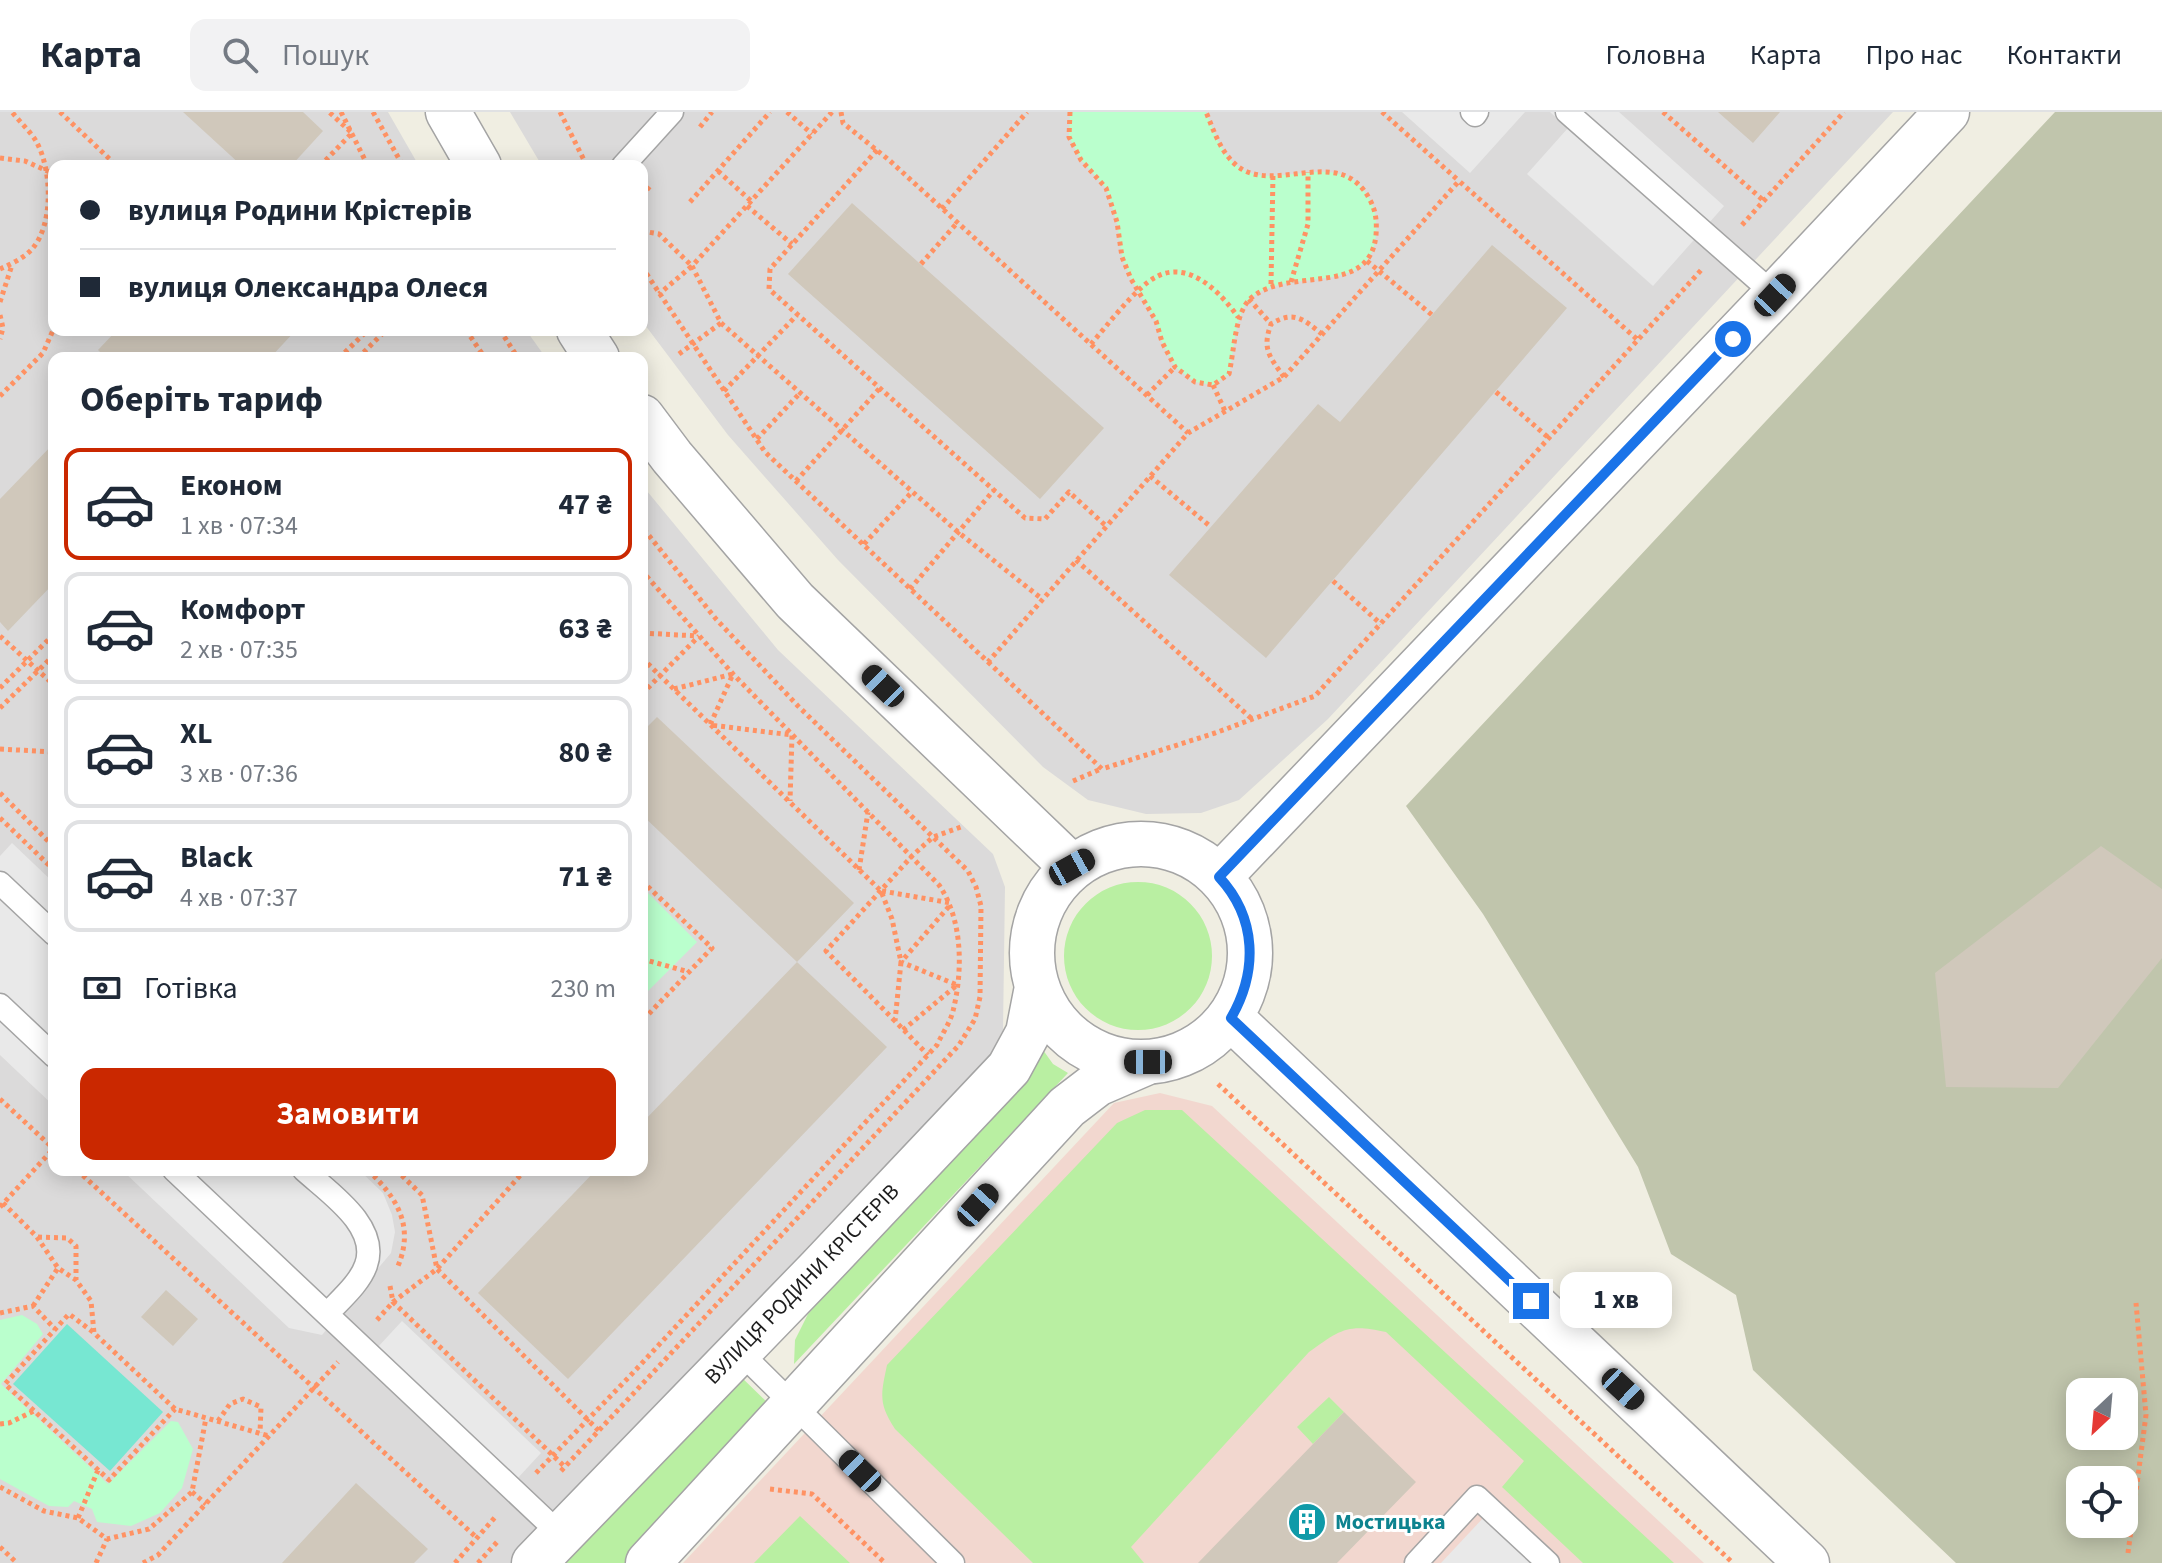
<!DOCTYPE html>
<html lang="uk">
<meta charset="utf-8">
<style>
:root{--surface:#fff;--page:#f2f2f3;--text:#1f2937;--muted:#747a83;--line:#e0e1e3;--accent:#ca2800}
body{margin:0;font-family:"Source Sans 3",sans-serif;background:var(--page);color:var(--text);height:100vh;display:flex;flex-direction:column;font-size:30px;white-space:nowrap}
*{box-sizing:border-box;margin:0}
p{font-size:26px;color:var(--muted)}
.icon{flex:none;width:44px;height:44px;fill:none;stroke:currentColor;stroke-width:2;stroke-linecap:round;stroke-linejoin:round}
.map{position:relative;flex:1;overflow:hidden}
.panel{position:absolute;left:48px;top:240px;width:600px;height:824px;display:flex;flex-direction:column;background:var(--surface);border-radius:16px;box-shadow:0 4px 20px #0003}
.panel>*{flex:none}
.hud{position:absolute;left:48px;top:48px;width:600px;height:176px;border-radius:16px;box-shadow:0 4px 20px #0003;display:grid;align-content:center;height:176px;padding:0 32px;background:var(--surface)}
.needle{width:52px;rotate:206deg}
.buttons{position:absolute;left:2066px;top:1266px;display:grid;gap:16px}
.buttons a{display:grid;place-items:center;width:72px;height:72px;border-radius:16px;background:var(--surface);box-shadow:0 4px 20px #0003;font-size:40px}
.end{position:absolute;width:36px;height:36px;margin:-18px;border:10px solid #1a73e8;background:#fff;box-shadow:0 0 0 4px #fff}
.from{border-radius:50%}
.bubble{position:absolute;height:56px;border-radius:16px;background:var(--surface);box-shadow:0 4px 20px #0003;font-size:26px;font-weight:700;line-height:56px;text-align:center}
.car{position:absolute;width:24px;height:48px;margin:-24px -12px;border-radius:10px;box-shadow:0 0 6px 2px #0007;background:linear-gradient(#222 24%,#8ab4d8 0 40%,#222 0 76%,#8ab4d8 0 86%,#222 0)}
.hud b{display:flex;align-items:center;gap:28px;height:76px;font-size:30px}
.hud b+b{border-top:2px solid var(--line)}
.hud i{width:20px;height:20px;background:var(--text)}
ul{padding:0;list-style:none}
li{display:flex;align-items:center;gap:24px;height:112px;margin:0 16px 12px;padding:0 16px;border:4px solid var(--line);border-radius:16px}
li div{flex:1}
li b{display:block;font-size:30px}
li em{font-style:normal;font-weight:700}
li.current{border-color:var(--accent)}
li>.icon{width:72px;height:72px;stroke-width:1.5}
h2{padding:0 32px;font-size:36px;line-height:96px}
.pay{display:flex;align-items:center;gap:20px;height:88px;padding:0 32px;font-size:30px}
.pay p{margin-inline-start:auto}
.button{display:flex;gap:16px;margin-top:auto;padding:16px 32px}
.button a{flex:1;height:92px;border-radius:16px;background:var(--accent);color:#fff;font-size:32px;font-weight:700;line-height:92px;text-align:center}
header{display:flex;align-items:center;gap:48px;box-sizing:border-box;height:112px;padding:0 40px;background:var(--surface);border-bottom:2px solid var(--line)}
header strong{font-size:38px}
nav{display:flex;gap:44px;margin-inline-start:auto;font-size:28px}
.search{width:560px;height:72px;background:var(--page);display:flex;align-items:center;gap:20px;box-sizing:border-box;padding:0 28px;border-radius:16px;color:var(--muted);font-size:30px}
.map>svg:first-child{display:block}
</style>
<header>
<strong>Карта</strong>
<div class="search"><svg class="icon" aria-label="search" viewBox="0 0 24 24"><circle cx="10" cy="10" r="6"/><path d="M15 15l6 6"/></svg>Пошук</div>
<nav><a>Головна</a><a>Карта</a><a>Про нас</a><a>Контакти</a></nav>
</header>
<div class="map">
<svg width="2162" height="1451" viewBox="0 0 2162 1451">
<rect width="100%" height="100%" fill="#f0eee2"/>
<path fill="#dbdada" d="M0 0H388L419 54H54V218H526L546 246H54V1058H642V373L778 538 993 742 1005 775 1003 918 989 945 522 1451H0Z
M510 0H1893L1328 607 1239 688 1201 701 1146 702 1088 688 1043 655 838 448 728 323 642 209V54H542Z"/>
<path fill="#f2d7cf" d="M1160 981 1212 994 1704 1451H683L1114 991Z"/>
<path fill="#c0c5ac" fill-rule="evenodd" d="M2055 0H2162V1451H1956L1753 1258 1736 1183 1671 1142 1638 1055 1483 802 1406 694ZM2080 1280H2124V1324H2080ZM2080 1368H2124V1412H2080Z"/>
<path fill="#b9efa2" d="M1064 844a74 74 0 1 1 148 0a74 74 0 1 1-148 0Z
M1043 938 1053 952 1068 961 794 1252 795 1228 808 1202Z
M1145 998H1182L1674 1451H1583L1502 1375 1524 1349 1386 1220C1347 1211 1340 1218 1309 1240L1131 1435 1144 1451H1033L895 1317C878 1291 881 1282 887 1253L1117 1011Z
M736 1260 772 1295 625 1451H557Z
M1329 1285 1344 1300 1313 1332 1297 1315Z
M800 1404 850 1451H754Z"/>
<path fill="#baffcd" d="M1070 0H1206C1214 19 1220 39 1236 53 1274 85 1340 30 1370 88 1376 99 1377 110 1376 123 1370 187 1287 153 1250 187 1235 201 1234 240 1229 262L1213 273 1195 270 1175 255 1162 230 1156 209 1131 167 1122 145 1117 110 1106 76 1081 48 1069 25Z
M642 775 697 830 642 885Z
M22 1203 37 1212 43 1222 1 1272 108 1372 171 1309 178 1310 193 1337 182 1376 160 1401 131 1414 97 1410 92 1397 74 1389 68 1395 49 1394 0 1367V1208Z"/>
<path fill="#77e7d2" d="M67 1212 163 1300 110 1359 13 1272Z"/>
<path fill="#e9e9e9" d="M1402 0H1525L1470 61Z
M1550 0H1619L1724 94 1653 174 1527 62 1568 16Z
M12 731 54 771V994L0 943V744Z
M122 1058H359L383 1081 392 1103 395 1120 391 1141 322 1223 289 1216Z
M402 1209 541 1341 516 1368 377 1236Z
M1485 1404 1534 1451H1441Z"/>
<path fill="#d0c8bb" d="M183 0H303L323 19 291 54H242Z
M1718 0H1780L1753 31Z
M852 91 1104 316 1040 387 788 162Z
M1492 133 1567 196 1266 546 1169 463 1318 292 1340 310Z
M117 218H296L270 246H106L98 238Z
M54 331V471L8 519 0 510V387Z
M657 605 854 791 797 850 642 703V620Z
M2101 734 2162 777V846L2058 976 1946 975 1935 861Z
M797 850 887 935 568 1267 478 1181 596 1058H642V1011Z
M166 1178 198 1207 173 1234 141 1205Z
M1344 1300 1416 1370 1337 1451H1198Z
M356 1371 428 1437 414 1451H282Z"/>
<g fill="none" stroke-linecap="round" stroke-linejoin="round">
<g stroke="#a4a4a4" stroke-width="25">
<path id="service" d="M1472 0 1475 3 1477 0
M1567 0 1775 183
M623 54 672 0
M0 771 54 822
M0 893 54 944
M174 1058 560 1422
M304 1058C328 1080 380 1114 366 1153 360 1171 340 1188 327 1202
M738 1238 953 1451
M1416 1451 1477 1385 1548 1451"/>
</g>
<g stroke="#a4a4a4" stroke-width="47">
<path id="minor" d="M448 0 479 54
M579 218 597 246
M642 305 672 345 795 489 1072 755
M1032 841a109 109 0 1 1 218 0a109 109 0 1 1-218 0Z
M1219 765 1775 183 1947 0
M1231 906 1807 1451
M534 1451 819 1157 1009 956 1028 921 1037 875
M648 1451 1067 995 1097 972 1148 950"/>
</g>
<path stroke="#ff9263" stroke-width="5" stroke-dasharray="4 4" stroke-linecap="butt" d="M60 0 117 54
M341 0 368 54
M373 0 403 54
M560 0 587 54
M787 0 812 22
M832 0 692 154 721 211 958 420 1042 487
M841 0 843 11 889 48 1188 321
M1070 0 1069 25 1081 48 1106 76 1117 110 1122 145 1131 167 1156 209 1162 230 1175 255 1195 270 1213 273 1229 262C1234 240 1235 201 1250 187 1287 153 1370 187 1376 123 1377 110 1376 99 1370 88 1340 30 1274 85 1236 53 1220 39 1214 19 1206 0
M1382 0 1459 69
M1663 0 1764 89
M700 15 712 0
M877 38 770 157 769 177 1025 406 1045 407 1069 380 1106 414
M0 46 25 49 54 62
M320 54 352 21 329 0
M718 59 751 89
M642 84 650 74
M690 90 770 0
M747 94 792 132
M942 97 1027 0
M1742 113 1844 0
M642 119 659 122 692 154 659 182
M1367 149 1432 203
M921 152 957 111
M642 155 765 340 988 550 1188 321 1284 265 1459 69 1639 229
M0 157C11 152 24 146 32 137 54 112 52 57 36 29 30 19 19 9 12 0
M1291 170 1308 112V60
M1271 172 1273 62
M1249 187 1271 212
M0 190 12 153
M0 203 3 216 0 227
M466 218 485 246
M500 218 518 246
M1091 232C1106 215 1137 174 1156 165 1189 147 1221 181 1238 205
M679 242 721 211
M339 246 368 218
M358 246 386 218
M1284 265C1269 244 1262 237 1271 212 1294 198 1303 207 1322 222
M1213 273 1225 299
M724 279 797 203
M1496 280 1550 327
M1147 283 1175 255
M0 284 43 241 54 216
M757 327 800 281
M1150 364 1211 415
M796 369 880 276
M864 432 912 380
M1076 448 1252 607
M1333 469 1381 512
M910 477 994 378
M642 521 698 524
M0 524 54 573
M642 546 881 779 892 807 901 850 895 909 928 943
M988 550 1102 657 1215 621 1315 584 1703 156
M0 576 54 522
M674 577 733 562 710 613 792 623 790 689
M642 582 699 524
M0 596 54 543
M0 637 54 640
M1073 669 1101 657
M0 681 51 732 54 729
M0 706 54 758
M859 758 868 700
M642 769 712 836 642 909
M882 779 951 791
M642 847 689 860
M895 909 826 839 912 744 933 725 961 715
M903 918 957 873 901 850 951 792
M1218 972 1733 1451
M0 987 54 1037
M77 1058 477 1426
M368 1058C396 1085 415 1113 398 1154
M396 1058 422 1083 437 1157 599 1319
M3 1091 37 1125 58 1156 76 1168 91 1189 94 1221 175 1297 269 1324
M0 1095 54 1036
M38 1125 67 1126 76 1134V1168
M390 1174 393 1190 565 1355
M33 1194 58 1156
M0 1201 33 1194 55 1217
M377 1208 393 1190 437 1157 525 1058
M93 1220 69 1202 5 1272 109 1368 175 1297
M218 1309 230 1292 243 1287 261 1295 260 1321
M0 1312 9 1311 34 1299
M561 1359 959 933 975 907 980 885 981 794 976 775 968 759 798 594 716 507 642 415
M536 1361 630 1264 937 933C942 922 950 911 953 899 963 859 963 808 939 773L733 562 642 459
M0 1375 44 1399 78 1406 107 1427 149 1417 192 1380 206 1306
M770 1377 812 1382 885 1451
M192 1380 206 1392
M78 1406 98 1358
M0 1435 17 1451
M2128 1441 2146 1303 2136 1191
M96 1451 107 1427
M143 1451 158 1443 338 1250
M455 1451 497 1403
M478 1451 498 1429"/>
<use href="#service" stroke="#fff" stroke-width="22"/>
<use href="#minor" stroke="#fff" stroke-width="44"/>
</g>
<g fill="none" stroke-linecap="round" stroke-linejoin="round">
<path stroke="#1a73e8" stroke-width="10" d="M1531 1189 1231 906C1258 859 1257 806 1219 765L1733 227"/>
</g>
<defs>
<g id="building-disc" transform="scale(2)"><circle r="9.5" fill="#0f9aa8" stroke="#fff"/><path d="M-4-6H4V6H1V3H-1V6H-4ZM-2.5-4.3h1.7v1.8h-1.7ZM.8-4.3h1.7v1.8H.8ZM-2.5-1h1.7V.8h-1.7ZM.8-1h1.7V.8H.8Z" fill="#fff"/></g>
</defs>
<g fill-rule="evenodd">
<use href="#building-disc" x="1307" y="1410"/>
</g>
<g text-anchor="middle" dominant-baseline="central" stroke-width="6" stroke-linejoin="round" paint-order="stroke">
<g font-size="22" fill="#1d1d1d" stroke="#fff">
<text transform="translate(802 1172) rotate(-46)">ВУЛИЦЯ РОДИНИ КРІСТЕРІВ</text>
</g>
<g font-size="22" font-weight="bold" fill="#0d838f" stroke="#fff" text-anchor="start">
<text x="1335" y="1410">Мостицька</text>
</g>
</g>
</svg>
<div class="buttons">
<a><svg class="needle" viewBox="-14 -14 28 28"><path d="M0-13l5 13h-10z" fill="#e53935"/><path d="M0 13l5-13h-10z" fill="#747a83"/></svg></a>
<a><svg class="icon" aria-label="locate" viewBox="0 0 24 24"><circle cx="12" cy="12" r="6"/><path d="M12 2v4M12 18v4M2 12h4M18 12h4"/></svg></a>
</div>
<i class="end from" style="left:1733px;top:227px"></i>
<i class="end" style="left:1531px;top:1189px"></i>
<div class="bubble" style="left:1560px;top:1160px;width:112px">1 хв</div>
<i class="car" style="left:1775px;top:183px;rotate:43deg"></i>
<i class="car" style="left:883px;top:574px;rotate:314deg"></i>
<i class="car" style="left:1072px;top:755px;rotate:61deg"></i>
<i class="car" style="left:1148px;top:950px;rotate:270deg"></i>
<i class="car" style="left:978px;top:1093px;rotate:42deg"></i>
<i class="car" style="left:1623px;top:1277px;rotate:133deg"></i>
<i class="car" style="left:860px;top:1359px;rotate:314deg"></i>
<div class="hud">
<b><i class="from"></i>вулиця Родини Крістерів</b>
<b><i></i>вулиця Олександра Олеся</b>
</div>
<section class="panel">
<h2>Оберіть тариф</h2>
<ul>
<li class="current"><svg class="icon" aria-label="car" viewBox="0 0 24 24"><path d="M5 17H2v-5l4-1 3-4h7l3 4 3 1v5h-3M9 17h6M6 11h13"/><circle cx="7" cy="17" r="2"/><circle cx="17" cy="17" r="2"/></svg><div><b>Економ</b><p>1 хв · 07:34</p></div><em>47 ₴</em></li>
<li><svg class="icon" aria-label="car" viewBox="0 0 24 24"><path d="M5 17H2v-5l4-1 3-4h7l3 4 3 1v5h-3M9 17h6M6 11h13"/><circle cx="7" cy="17" r="2"/><circle cx="17" cy="17" r="2"/></svg><div><b>Комфорт</b><p>2 хв · 07:35</p></div><em>63 ₴</em></li>
<li><svg class="icon" aria-label="car" viewBox="0 0 24 24"><path d="M5 17H2v-5l4-1 3-4h7l3 4 3 1v5h-3M9 17h6M6 11h13"/><circle cx="7" cy="17" r="2"/><circle cx="17" cy="17" r="2"/></svg><div><b>XL</b><p>3 хв · 07:36</p></div><em>80 ₴</em></li>
<li><svg class="icon" aria-label="car" viewBox="0 0 24 24"><path d="M5 17H2v-5l4-1 3-4h7l3 4 3 1v5h-3M9 17h6M6 11h13"/><circle cx="7" cy="17" r="2"/><circle cx="17" cy="17" r="2"/></svg><div><b>Black</b><p>4 хв · 07:37</p></div><em>71 ₴</em></li>
</ul>
<div class="pay"><svg class="icon" aria-label="cash" viewBox="0 0 24 24"><path d="M3 7h18v10H3z"/><circle cx="12" cy="12" r="2"/></svg>Готівка<p>230 m</p></div>
<div class="button"><a>Замовити</a></div>
</section>
</div>
